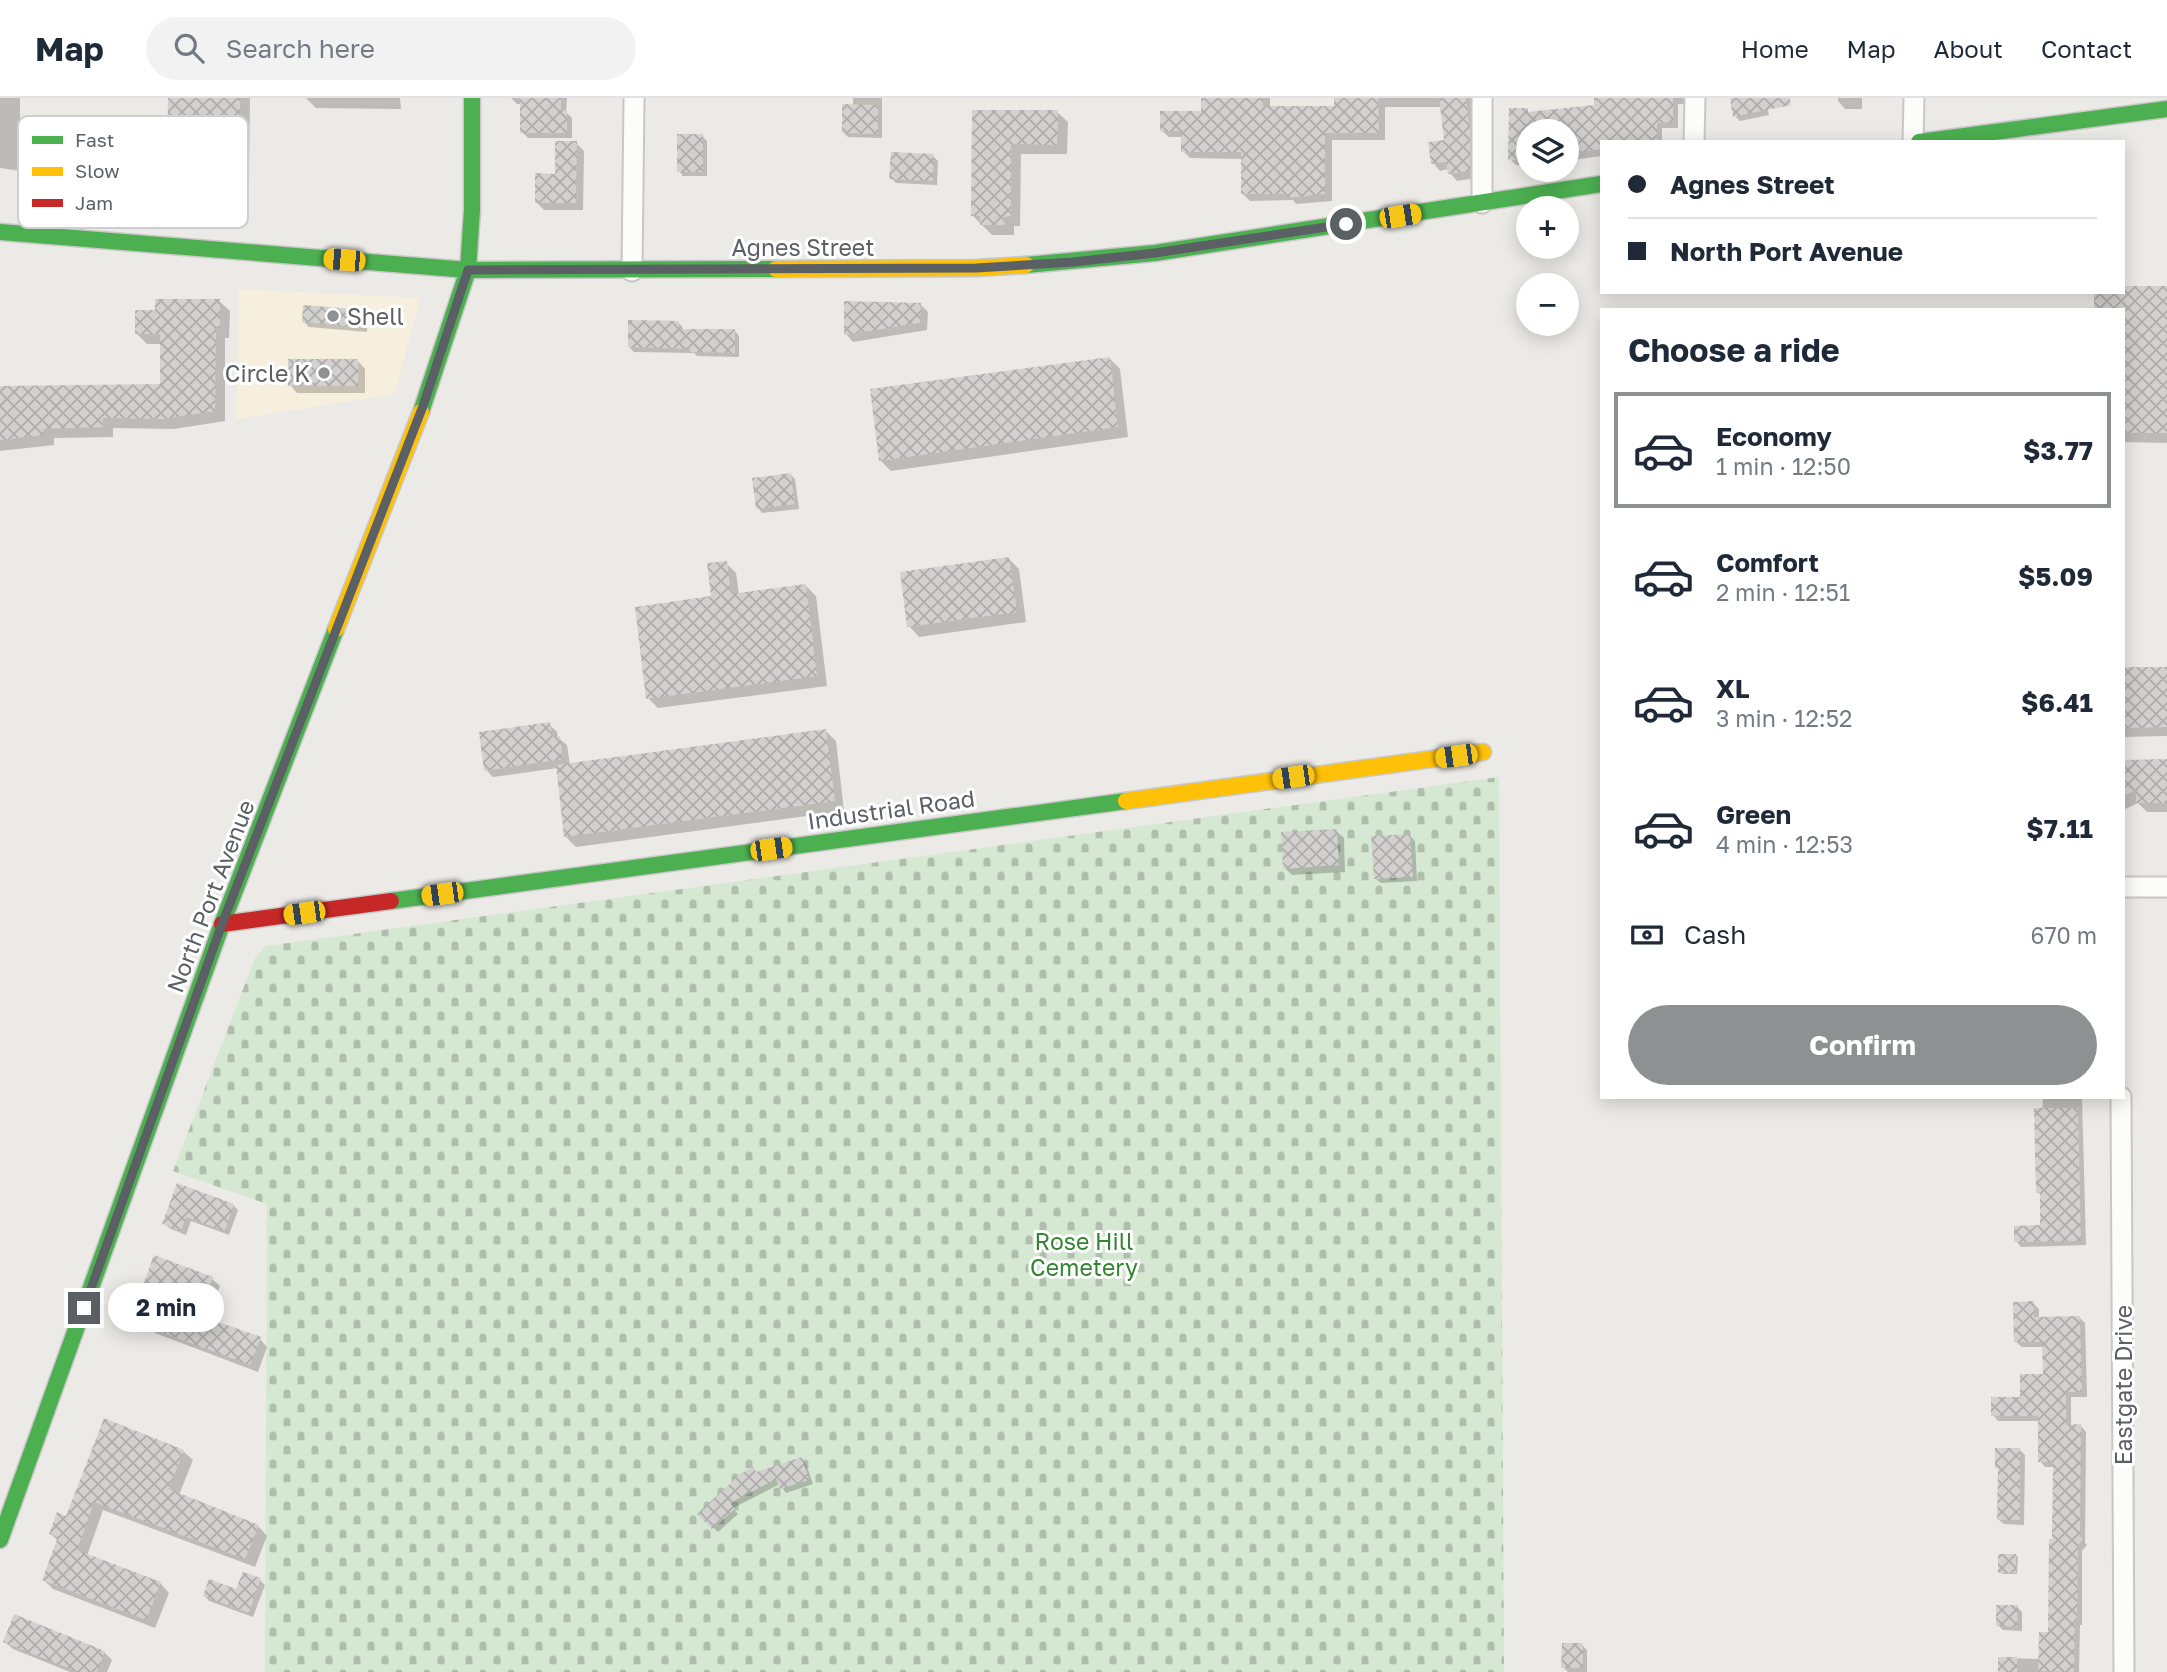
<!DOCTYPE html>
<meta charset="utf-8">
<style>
:root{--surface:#fff;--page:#f2f2f3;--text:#1f2937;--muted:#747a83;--line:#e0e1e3;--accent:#8e9092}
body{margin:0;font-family:"Golos Text",sans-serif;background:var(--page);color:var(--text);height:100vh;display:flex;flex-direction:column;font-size:26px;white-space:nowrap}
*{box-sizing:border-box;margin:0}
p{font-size:23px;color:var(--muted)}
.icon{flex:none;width:38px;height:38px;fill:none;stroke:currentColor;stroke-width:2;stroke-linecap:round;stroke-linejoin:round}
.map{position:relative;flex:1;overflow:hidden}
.panel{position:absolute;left:1600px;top:210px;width:525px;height:791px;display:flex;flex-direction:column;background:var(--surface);border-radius:0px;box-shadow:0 4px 18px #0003}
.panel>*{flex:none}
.hud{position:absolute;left:1600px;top:42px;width:525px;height:154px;border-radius:0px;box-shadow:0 4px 18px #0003;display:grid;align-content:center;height:154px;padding:0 28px;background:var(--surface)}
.tools{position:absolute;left:1516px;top:21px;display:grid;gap:14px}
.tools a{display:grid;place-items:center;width:63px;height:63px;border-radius:50%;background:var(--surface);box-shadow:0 4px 18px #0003;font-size:35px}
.end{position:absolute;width:32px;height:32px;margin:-16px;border:9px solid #5b6065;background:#fff;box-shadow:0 0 0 4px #fff}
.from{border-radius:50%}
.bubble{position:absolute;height:49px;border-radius:24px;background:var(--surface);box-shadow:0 4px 18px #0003;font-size:23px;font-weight:700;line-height:49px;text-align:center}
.car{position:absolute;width:21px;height:42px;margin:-21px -10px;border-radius:9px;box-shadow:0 0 5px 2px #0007;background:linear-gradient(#f5c518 24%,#345 0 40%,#f5c518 0 76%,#345 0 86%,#f5c518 0)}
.hud b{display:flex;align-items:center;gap:24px;height:66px;font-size:26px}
.hud b+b{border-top:2px solid var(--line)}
.hud i{width:18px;height:18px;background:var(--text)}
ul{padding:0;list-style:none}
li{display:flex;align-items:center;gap:21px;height:116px;margin:0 14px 10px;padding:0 14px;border:4px solid transparent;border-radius:0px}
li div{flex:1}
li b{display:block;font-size:26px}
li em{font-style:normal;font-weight:700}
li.selected{border-color:var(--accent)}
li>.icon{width:63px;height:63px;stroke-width:1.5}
h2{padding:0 28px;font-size:32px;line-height:84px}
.pay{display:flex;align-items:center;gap:18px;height:77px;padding:0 28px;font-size:26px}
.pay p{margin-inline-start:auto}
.cta{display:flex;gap:14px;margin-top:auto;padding:14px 28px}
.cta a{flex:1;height:80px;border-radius:42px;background:var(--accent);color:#fff;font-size:28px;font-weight:700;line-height:80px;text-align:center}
header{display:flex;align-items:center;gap:42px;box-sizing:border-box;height:98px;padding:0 35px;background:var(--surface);border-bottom:2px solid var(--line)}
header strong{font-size:33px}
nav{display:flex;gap:38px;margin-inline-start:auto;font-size:24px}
.search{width:490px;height:63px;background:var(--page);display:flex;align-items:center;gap:18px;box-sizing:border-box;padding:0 24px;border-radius:38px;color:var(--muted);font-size:26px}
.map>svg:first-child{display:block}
</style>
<header>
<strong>Map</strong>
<div class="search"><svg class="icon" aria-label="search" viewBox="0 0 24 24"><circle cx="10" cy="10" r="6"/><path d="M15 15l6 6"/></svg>Search here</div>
<nav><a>Home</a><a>Map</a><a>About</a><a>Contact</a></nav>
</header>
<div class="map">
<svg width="2167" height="1574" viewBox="0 0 2167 1574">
<defs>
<pattern id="cemetery-stones" width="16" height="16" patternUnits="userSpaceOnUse" patternTransform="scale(1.75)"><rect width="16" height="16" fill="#d5e8d1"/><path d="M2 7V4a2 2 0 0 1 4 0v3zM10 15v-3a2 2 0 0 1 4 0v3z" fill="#b0bfad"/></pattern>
<pattern id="building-cross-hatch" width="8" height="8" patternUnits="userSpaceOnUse" patternTransform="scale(1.75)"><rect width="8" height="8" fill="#d3d1cf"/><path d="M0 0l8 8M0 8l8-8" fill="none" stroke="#aeadac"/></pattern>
</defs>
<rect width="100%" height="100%" fill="#eceae6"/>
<path fill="#f6efde" d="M239 191 420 200 395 296 236 321Z"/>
<path fill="url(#cemetery-stones)" d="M1499 679 1504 1574H265L267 1106 173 1073 255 860 266 848Z"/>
<path fill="#0003" d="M0 0H20V73L0 70Z
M170 0H250L249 83H233V89H196L189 82H179L169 72Z
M306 0H400L401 11 316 10Z
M511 0H567L566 14 572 20V40H528L522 34V6H517Z
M853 0H882V40L848 39 843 34 853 8Z
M1203 0H1270V10H1336V0H1476L1477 80 1457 83 1450 75 1449 71 1440 73 1433 65 1446 43 1442 9H1385V42H1332V103L1296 106 1293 102 1250 103 1242 95V61L1190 60 1183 53V39H1169L1161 32 1202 15Z
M1596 0H1685V6H1678V30H1662V44H1601V58L1566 63V33H1528V67H1516L1510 61 1529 15 1596 8Z
M1732 0H1765L1769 17 1740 23 1735 18Z
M1838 0H1862V11H1845L1838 3Z
M973 13 1057 14 1068 24 1067 56H1021L1020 128H1014V137H992L973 118Z
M702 38 707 43V78H683L679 73Z
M576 45 584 53 583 112H544L537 105 557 77Z
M933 58 938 63 937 87 896 85 891 80Z
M2123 189H2167V345L2123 344Z
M219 203 230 213 229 240H225V323L174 331 113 330V339L54 340V347L0 353V289L162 287V246H147L137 236 157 213Z
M920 206 928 214 927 232 853 244 846 236Z
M364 214 368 219 367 234 309 229 304 224Z
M679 225 683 230V233H735L739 238V259L697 258 694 255 634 254 629 249Z
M1109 260 1120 271 1128 339 891 373 880 362Z
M358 263 365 271V295H297L290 287Z
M791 377 795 381 799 411 762 415 758 410Z
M1008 460 1019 471 1026 524 919 539 909 528Z
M726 465 736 475 739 496 806 488 816 498 827 588 658 610 648 600 712 499Z
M2123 571H2167V638L2123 639Z
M549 626 557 634 558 640 567 647 570 667 826 633 836 643 844 713 576 749 566 739 558 670 493 679 486 672Z
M2167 663V714H2147L2138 705 2123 712V664Z
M1336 733 1344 740 1345 774 1292 777 1285 770Z
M1410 738 1415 743 1417 783 1381 785 1376 781Z
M2043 999H2082L2086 1147 2021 1149 2016 1143 2042 1128V1098L2038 1094Z
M178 1087 233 1107 238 1112 229 1137 191 1123 186 1137 169 1130 164 1125Z
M212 1181 220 1188 207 1222 260 1241 267 1249 258 1274 155 1235 147 1228 158 1200 151 1198 144 1190Z
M2033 1205 2039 1211V1221L2080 1220 2085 1225 2087 1299H2071V1328H2081L2086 1334 2085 1445 2087 1447 2082 1453V1527H2080L2079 1574H2000V1560L2040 1561 2050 1536 2055 1369H2045L2040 1363V1323H1998L1993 1317 2022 1301 2044 1278V1249H2022L2016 1244Z
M105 1322 183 1353 193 1362 179 1397 258 1428 267 1438 255 1469 103 1412 87 1458 160 1485 169 1495 155 1530 53 1491 44 1482 58 1443 51 1436 67 1420Z
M2020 1352 2025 1357 2024 1427 2004 1426 1999 1422 2000 1372 1997 1369Z
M802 1361 806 1366 813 1386 786 1395 780 1386 733 1410 738 1416 718 1434 699 1416 753 1371 757 1375Z
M2016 1457 2018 1459 2017 1476H2002L2000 1474Z
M260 1482 265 1487 253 1519 209 1503 205 1498 237 1493Z
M2017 1509 2022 1514V1533L2003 1532 1998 1527Z
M5 1544 104 1554 112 1562 107 1574H70L13 1551Z
M1582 1547 1587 1552V1574H1568L1563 1569Z"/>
<path fill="url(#building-cross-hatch)" d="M168 0H240V74H223V79H183L184 73H167Z
M520 0H561V12H567V35H520Z
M1201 0H1263V8H1334V0H1378L1379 35H1325V96L1287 100V96H1241V54H1181V33H1160V13H1201Z
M1439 0H1466L1470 33V73L1448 76 1446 64 1431 66 1428 44 1444 42Z
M1594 0H1673V24L1657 25V44H1601V51L1566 56V33H1528V62H1508L1509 10H1528V14L1594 7Z
M1730 0H1790L1791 7 1733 19Z
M842 6 878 7V36L842 35Z
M972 12H1058L1057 47 1011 46V118L1004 119 1005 127H980V118H971Z
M677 36H703V74H677Z
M555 43H577L576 105H535V75L555 76Z
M891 54 934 56 933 83 889 81Z
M2123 188H2167V335H2123V212H2094V194H2123Z
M155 201H220V231L216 230 215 313 163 321 103 320V329L44 331V337L0 342V288L160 286V236H135V212H155Z
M844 203 921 205 920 225 844 237Z
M303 207 364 212 363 230 302 224Z
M628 222 679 223V231H735V255L690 254V251L628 249Z
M1110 259 1118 329 879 363 870 291Z
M288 261H358V288H288Z
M791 375 795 406 756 411 752 380Z
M1009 459 1017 514 907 529 900 474Z
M727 463 731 496 806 486 817 578 646 601 635 509 711 498 707 465Z
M2123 569H2167V629L2123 630Z
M550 624 552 639 560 638 563 661 484 673 479 634Z
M826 631 835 703 564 739 556 667Z
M2167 661V705H2136V692L2123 698V662Z
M1337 731 1339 767 1283 771 1281 734Z
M1410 736 1413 779 1374 781 1371 738Z
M2034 1010H2078L2081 1143 2014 1144V1128L2040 1127V1094L2036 1095Z
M177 1085 234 1106 225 1133 186 1119 181 1133 162 1126Z
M154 1157 213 1179 199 1217 261 1239 250 1267 145 1228 157 1196 142 1190Z
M2034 1203V1219L2080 1218 2082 1294H2066V1327L2081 1326 2080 1438 2083 1441 2078 1447 2077 1522H2075L2074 1574 2038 1573 2039 1534H2048L2049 1441H2052L2053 1364H2038V1318H1991V1299H2020V1276H2043L2042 1244H2014L2013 1204Z
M104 1320 184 1352 169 1391 259 1427 245 1461 94 1404 77 1452 161 1484 146 1522 42 1482 58 1439 49 1436 57 1414 66 1418Z
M1995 1350H2020V1422H1997L1998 1370H1995Z
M802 1359 809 1382 780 1391 776 1381 730 1405 735 1411 712 1431 697 1416 734 1382 733 1380 753 1369 756 1374Z
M1998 1456H2016V1475H1998Z
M243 1474 261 1480 249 1515 203 1498 209 1481 236 1491Z
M1996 1507H2018L2017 1529 1996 1528Z
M14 1516 105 1553 97 1574H78L3 1544Z
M1562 1545H1583V1570H1561Z
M1998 1559H2017V1574H1998Z"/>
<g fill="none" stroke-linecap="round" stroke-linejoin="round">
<g stroke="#c7c7c7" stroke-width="23">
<path id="street" d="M1694 44 1695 0
M1913 44 1914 0
M1482 105V0
M632 173 634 0
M2123 789H2167
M2121 999 2124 1574"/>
</g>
<g stroke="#c8c8c8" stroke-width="19">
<path id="fast" d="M1919 44 2167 11
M0 134 468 172 776 171
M1026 167 1155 155 1601 86
M421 314 468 172 472 112V0
M391 803 1126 703
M0 1442 222 826 336 531"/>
</g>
<g stroke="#c8c8c8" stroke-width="19">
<path id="slow" d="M776 171 976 170 1026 167
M336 531 421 314
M1126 703 1483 654"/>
</g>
<g stroke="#c8c8c8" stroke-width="19">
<path id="jam" d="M222 826 391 803"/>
</g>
<use href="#street" stroke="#fcfcfb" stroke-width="19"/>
<use href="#fast" stroke="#4caf50" stroke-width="16"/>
<use href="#slow" stroke="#ffc107" stroke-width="16"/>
<use href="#jam" stroke="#c62828" stroke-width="16"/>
</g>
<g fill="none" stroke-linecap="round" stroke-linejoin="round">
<path stroke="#5b6065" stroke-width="9" d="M84 1210 222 826 423 308 468 172 976 170 1073 164 1155 155 1346 126"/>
</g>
<g fill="#8e9092" stroke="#fff" stroke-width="2.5">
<circle cx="333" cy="218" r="7"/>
<circle cx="324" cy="275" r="7"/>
</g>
<g text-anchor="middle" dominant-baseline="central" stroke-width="6" stroke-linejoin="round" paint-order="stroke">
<g font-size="23" fill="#5b6065" stroke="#fff">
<text x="803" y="149">Agnes Street</text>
<text transform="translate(891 711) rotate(-8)">Industrial Road</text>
<text transform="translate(210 798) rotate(-69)">North Port Avenue</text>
<text transform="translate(2123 1287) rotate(-90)">Eastgate Drive</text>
</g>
<g font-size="23" fill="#5b6065" stroke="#fff" text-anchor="start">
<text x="347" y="218">Shell</text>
<text x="310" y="275" text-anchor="end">Circle K</text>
</g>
<g font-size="23" fill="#348532" stroke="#fff">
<text x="1084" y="1143">Rose Hill<tspan x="1084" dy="26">Cemetery</tspan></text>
</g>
</g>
<rect x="18" y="18" width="230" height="112" rx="10" fill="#fff" stroke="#cecfd1" stroke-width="2"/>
<rect x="32" y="38" width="31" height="8" fill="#4caf50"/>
<rect x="32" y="69" width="31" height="9" fill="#ffc107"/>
<rect x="32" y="101" width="31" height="8" fill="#c62828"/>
<g font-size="19" fill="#5b6065">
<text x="75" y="49">Fast</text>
<text x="75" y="80">Slow</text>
<text x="75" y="112">Jam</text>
</g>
</svg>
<div class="tools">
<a><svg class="icon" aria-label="layers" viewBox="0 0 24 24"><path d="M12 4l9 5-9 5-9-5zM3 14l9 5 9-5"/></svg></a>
<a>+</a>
<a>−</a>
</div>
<i class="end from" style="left:1346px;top:126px"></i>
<i class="end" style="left:84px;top:1210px"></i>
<div class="bubble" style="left:108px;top:1185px;width:116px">2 min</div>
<i class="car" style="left:1400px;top:118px;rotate:81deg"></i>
<i class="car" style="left:344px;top:162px;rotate:275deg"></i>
<i class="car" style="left:1456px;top:658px;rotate:262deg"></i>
<i class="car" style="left:1293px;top:679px;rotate:262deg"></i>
<i class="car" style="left:771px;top:751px;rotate:82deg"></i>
<i class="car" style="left:442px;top:796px;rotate:262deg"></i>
<i class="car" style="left:304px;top:815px;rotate:262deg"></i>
<div class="hud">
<b><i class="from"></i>Agnes Street</b>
<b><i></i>North Port Avenue</b>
</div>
<section class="panel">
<h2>Choose a ride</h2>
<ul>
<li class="selected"><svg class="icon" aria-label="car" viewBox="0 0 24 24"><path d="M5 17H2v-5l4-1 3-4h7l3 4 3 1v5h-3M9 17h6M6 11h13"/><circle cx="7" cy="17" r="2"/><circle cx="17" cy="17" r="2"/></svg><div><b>Economy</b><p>1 min · 12:50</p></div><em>$3.77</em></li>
<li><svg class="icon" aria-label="car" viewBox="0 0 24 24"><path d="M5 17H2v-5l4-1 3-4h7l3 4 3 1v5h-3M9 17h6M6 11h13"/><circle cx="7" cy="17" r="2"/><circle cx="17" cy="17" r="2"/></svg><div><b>Comfort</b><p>2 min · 12:51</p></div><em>$5.09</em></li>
<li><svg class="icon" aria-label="car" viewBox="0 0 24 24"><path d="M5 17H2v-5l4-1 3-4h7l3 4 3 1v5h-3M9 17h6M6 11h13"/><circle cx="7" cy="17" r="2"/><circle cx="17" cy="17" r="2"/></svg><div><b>XL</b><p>3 min · 12:52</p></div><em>$6.41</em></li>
<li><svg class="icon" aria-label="car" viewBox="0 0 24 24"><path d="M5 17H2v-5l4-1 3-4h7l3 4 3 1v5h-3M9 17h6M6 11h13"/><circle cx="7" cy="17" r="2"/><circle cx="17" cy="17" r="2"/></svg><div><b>Green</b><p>4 min · 12:53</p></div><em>$7.11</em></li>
</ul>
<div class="pay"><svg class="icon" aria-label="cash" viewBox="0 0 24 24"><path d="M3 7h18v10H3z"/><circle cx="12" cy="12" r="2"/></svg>Cash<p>670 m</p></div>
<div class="cta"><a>Confirm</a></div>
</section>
</div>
